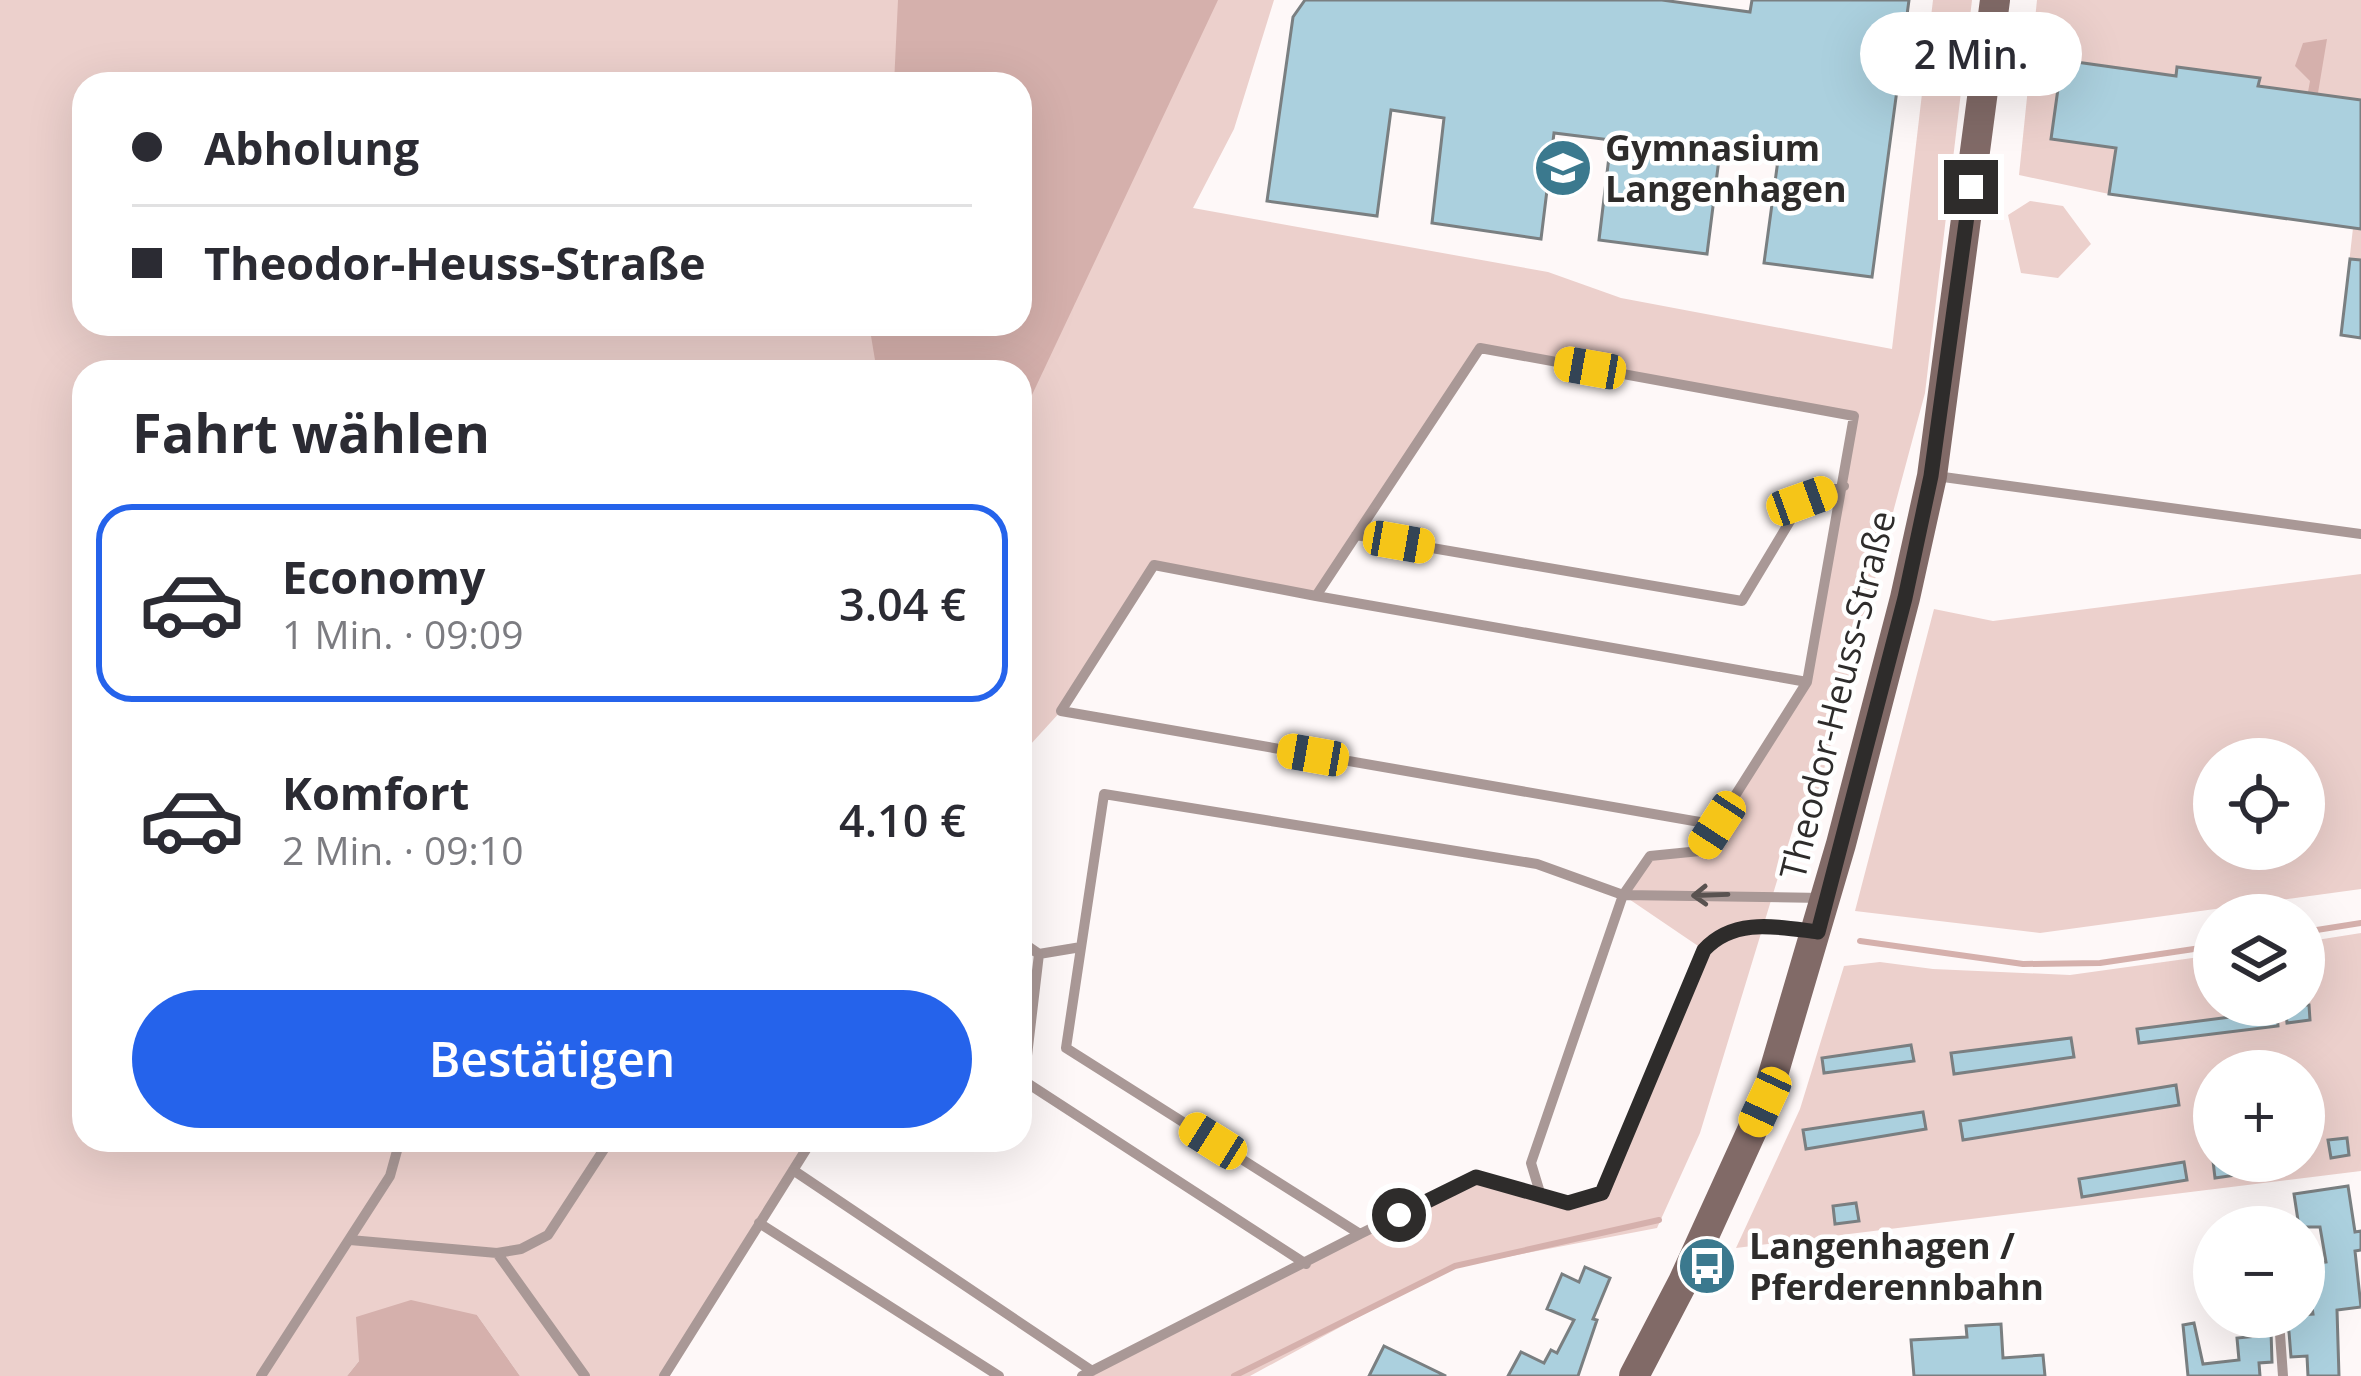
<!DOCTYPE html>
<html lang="de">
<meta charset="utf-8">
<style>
:root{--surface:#fff;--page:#f7f7f7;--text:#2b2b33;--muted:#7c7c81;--line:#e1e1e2;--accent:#2563eb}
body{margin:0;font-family:"Open Sans",sans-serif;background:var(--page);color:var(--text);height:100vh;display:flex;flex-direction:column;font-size:45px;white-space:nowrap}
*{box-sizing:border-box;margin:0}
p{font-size:39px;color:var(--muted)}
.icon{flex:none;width:66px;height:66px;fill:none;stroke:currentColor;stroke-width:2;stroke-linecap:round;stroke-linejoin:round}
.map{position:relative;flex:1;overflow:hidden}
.drawer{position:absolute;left:72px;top:360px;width:960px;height:792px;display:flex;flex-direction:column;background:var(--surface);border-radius:36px;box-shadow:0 12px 48px #0002}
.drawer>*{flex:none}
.banner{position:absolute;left:72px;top:72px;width:960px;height:264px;border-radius:36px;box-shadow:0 12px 48px #0002;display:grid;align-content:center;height:264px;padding:0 60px;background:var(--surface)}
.fabs{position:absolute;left:2193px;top:738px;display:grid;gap:24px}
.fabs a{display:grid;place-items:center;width:132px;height:132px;border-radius:50%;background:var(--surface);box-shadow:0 12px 48px #0002;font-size:60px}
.end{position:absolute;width:54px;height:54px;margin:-27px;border:15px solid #2e2c2b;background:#fff;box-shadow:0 0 0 6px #fff}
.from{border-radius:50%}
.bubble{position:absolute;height:84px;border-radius:42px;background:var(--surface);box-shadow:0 12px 48px #0002;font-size:39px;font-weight:600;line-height:84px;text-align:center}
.car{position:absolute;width:36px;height:72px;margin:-36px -18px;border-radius:15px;box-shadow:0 0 9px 3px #0007;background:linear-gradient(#f5c518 24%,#345 0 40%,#f5c518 0 76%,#345 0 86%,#f5c518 0)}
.banner b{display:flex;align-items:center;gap:42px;height:114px;font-size:45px}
.banner b+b{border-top:3px solid var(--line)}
.banner i{width:30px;height:30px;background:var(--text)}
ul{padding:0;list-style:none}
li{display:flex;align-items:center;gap:36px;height:198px;margin:0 24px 18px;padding:0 36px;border:6px solid transparent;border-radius:36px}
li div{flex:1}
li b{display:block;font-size:45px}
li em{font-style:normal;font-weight:600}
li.on{border-color:var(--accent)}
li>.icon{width:108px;height:108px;stroke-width:1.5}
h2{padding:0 60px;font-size:54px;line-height:144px}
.primary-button{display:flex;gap:24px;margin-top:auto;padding:24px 60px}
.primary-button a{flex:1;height:138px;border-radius:72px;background:var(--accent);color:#fff;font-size:48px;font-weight:600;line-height:138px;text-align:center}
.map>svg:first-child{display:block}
</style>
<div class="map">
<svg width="2361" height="1376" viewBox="0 0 2361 1376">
<rect width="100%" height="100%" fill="#fef8f8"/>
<path fill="#ecd0cc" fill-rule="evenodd" d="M0 0H1274L1234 129 1193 208 1548 272 1621 298 1892 349 1933 0H1972L1925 393 1819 788 1795 822 1700 1133 1657 1228 1449 1268 1250 1376H1082L1476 1177 1568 1203 1602 1193 1704 950 1623 895 1650 856 1700 851 1807 682 1854 417 1480 348 1316 596 1154 565 1061 711 1020 756V372H84V1140H812L664 1376H520L477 1315 359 1361 347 1376H0ZM84 84H1020V324H84Z
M2037 0H2361V338L2341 335 2353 228 2109 194 2019 175Z
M2030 201 2063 206 2091 244 2058 278 2021 273 2008 215Z
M2361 574V889L2040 933 1855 911 1934 609 1993 621ZM2214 759H2304V849H2214Z
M2361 933V1171L1736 1248 1800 1109 1844 966 1880 962 1933 969 2070 975 2214 955V1005H2304V942ZM2214 1071H2304V1161H2214Z"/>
<path fill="#d5b0ac" d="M898 0H1218L1023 414 1020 372H877L869 324H1020V84H894Z
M2327 39 2318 93 2308 92 2310 81 2295 66 2303 43Z
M411 1300 477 1315 520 1376H347L359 1361 356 1317Z"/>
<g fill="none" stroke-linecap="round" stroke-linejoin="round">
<path stroke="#d5b0ac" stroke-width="6" d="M2304 932 2361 923
M1860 941 2023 964 2100 963 2214 946
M1234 1376 1455 1266 1659 1220"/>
</g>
<path fill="#abd0de" stroke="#7a7f81" stroke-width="3" d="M1305 0H1662L1750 12 1752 0H1909L1872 277 1764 263 1778 160 1720 151 1707 254 1599 240 1611 140 1554 133 1541 239 1432 223 1444 118 1391 110 1377 216 1267 201 1293 17Z
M2062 60 2176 76 2177 67 2260 78 2258 86 2361 100V229L2109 194 2116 148 2051 139Z
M2350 259 2361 260V338L2341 335Z
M2285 1005H2309L2310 1020 2287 1023Z
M2277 1011 2278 1026 2139 1043 2137 1029Z
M2071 1038 2074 1057 1954 1074 1951 1053Z
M1911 1045 1914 1061 1824 1073 1822 1058Z
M2176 1085 2179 1105 1963 1140 1960 1121Z
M1923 1112 1926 1129 1806 1149 1803 1130Z
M2347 1138 2349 1155 2331 1158 2328 1140Z
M2213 1161H2264V1171L2215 1178Z
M2184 1162 2187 1180 2082 1197 2079 1179Z
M2348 1186 2355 1232 2361 1231V1250L2355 1251 2361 1307 2337 1310 2339 1376H2308L2307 1356 2291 1357 2289 1332 2280 1324 2271 1331 2272 1362 2259 1363 2260 1376H2188L2183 1325 2194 1323 2203 1364 2239 1360 2237 1338 2269 1335 2267 1317 2313 1314 2306 1265 2326 1262 2320 1227H2299L2294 1194Z
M1856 1203 1859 1221 1835 1224 1833 1206Z
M1585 1267 1610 1278 1593 1319 1597 1320 1578 1376H1508L1521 1352 1544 1363 1551 1350 1557 1353 1574 1320 1547 1309 1562 1274 1579 1282Z
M2001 1324 2003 1358 2043 1355 2045 1376H1914L1911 1340 1967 1337 1966 1326Z
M1384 1346 1413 1360 1446 1376H1369Z"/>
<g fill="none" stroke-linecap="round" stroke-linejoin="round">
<path stroke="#a99896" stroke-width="10" d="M1936 476 2361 534
M1356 535 1742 601 1802 501 1844 486
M1316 596 1807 682
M1717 825 1061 711 1154 565 1316 596 1480 348 1854 416 1807 682 1700 851 1650 856 1623 895 1537 864 1104 794 1066 1048 1360 1234 1476 1177 1568 1203 1602 1193 1704 950C1732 919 1773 926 1810 931
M1020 941 1039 954 1024 1081 1306 1264
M1039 954 1081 947
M793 1170 1092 1371
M1541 1196 1531 1163 1623 895 1823 898
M759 1223 999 1376
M350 1240 497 1253 585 1376
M497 1253 521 1249 548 1235 610 1140
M2280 1334 2283 1376
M261 1376 390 1176 400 1140
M664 1376 812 1140
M1082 1376 1360 1234"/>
<path stroke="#816a67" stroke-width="30" d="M1634 1376 1683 1282 1765 1102 1841 844 1905 598 1932 476 1995 0"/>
</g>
<defs><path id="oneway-shaft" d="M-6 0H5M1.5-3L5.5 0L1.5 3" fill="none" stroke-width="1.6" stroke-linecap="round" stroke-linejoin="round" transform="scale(3)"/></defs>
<use stroke="#595250" href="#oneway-shaft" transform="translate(1710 895) rotate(178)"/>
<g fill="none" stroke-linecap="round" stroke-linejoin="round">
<path stroke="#2e2c2b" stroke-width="15" d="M1399 1215 1476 1177 1568 1203 1602 1193 1704 950C1734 917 1778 927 1818 932L1905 598 1931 476 1971 187"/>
</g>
<defs>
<g id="school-disc" transform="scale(3)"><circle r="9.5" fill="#3b798e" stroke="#fff"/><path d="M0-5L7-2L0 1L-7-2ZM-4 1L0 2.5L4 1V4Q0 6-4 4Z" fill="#fff"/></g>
<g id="bus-disc" transform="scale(3)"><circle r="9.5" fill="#3b798e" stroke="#fff"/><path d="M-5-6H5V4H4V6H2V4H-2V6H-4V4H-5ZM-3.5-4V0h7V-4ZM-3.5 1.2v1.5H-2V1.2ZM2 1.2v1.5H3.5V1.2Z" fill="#fff"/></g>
</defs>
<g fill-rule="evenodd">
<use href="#school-disc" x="1563" y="168"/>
<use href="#bus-disc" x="1707" y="1266"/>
</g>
<g text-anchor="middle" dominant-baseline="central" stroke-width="9" stroke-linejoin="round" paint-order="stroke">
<g font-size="36" font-weight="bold" fill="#2e2c2b" stroke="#fff" text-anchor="start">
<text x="1605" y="147">Gymnasium<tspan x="1605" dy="41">Langenhagen</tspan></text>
<text x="1749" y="1245">Langenhagen /<tspan x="1749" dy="41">Pferderennbahn</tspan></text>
</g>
<g font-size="36" fill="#2e2c2b" stroke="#fff">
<text transform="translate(1837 695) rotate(-76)">Theodor-Heuss-Straße</text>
</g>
</g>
</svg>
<div class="fabs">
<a><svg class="icon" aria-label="locate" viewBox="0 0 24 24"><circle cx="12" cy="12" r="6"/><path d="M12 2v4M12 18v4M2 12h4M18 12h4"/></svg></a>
<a><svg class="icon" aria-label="layers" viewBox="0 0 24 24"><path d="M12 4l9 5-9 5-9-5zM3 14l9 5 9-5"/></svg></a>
<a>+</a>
<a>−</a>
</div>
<i class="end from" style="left:1399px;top:1215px"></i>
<i class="end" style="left:1971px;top:187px"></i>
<div class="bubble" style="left:1860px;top:12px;width:222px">2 Min.</div>
<i class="car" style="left:1590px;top:368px;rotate:280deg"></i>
<i class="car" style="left:1802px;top:501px;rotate:70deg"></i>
<i class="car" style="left:1399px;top:542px;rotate:100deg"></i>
<i class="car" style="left:1313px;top:755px;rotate:280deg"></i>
<i class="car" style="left:1717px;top:825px;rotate:213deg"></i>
<i class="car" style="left:1765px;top:1102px;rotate:205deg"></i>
<i class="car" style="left:1213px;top:1141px;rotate:302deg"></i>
<div class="banner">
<b><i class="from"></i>Abholung</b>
<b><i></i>Theodor-Heuss-Straße</b>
</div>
<section class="drawer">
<h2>Fahrt wählen</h2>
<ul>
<li class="on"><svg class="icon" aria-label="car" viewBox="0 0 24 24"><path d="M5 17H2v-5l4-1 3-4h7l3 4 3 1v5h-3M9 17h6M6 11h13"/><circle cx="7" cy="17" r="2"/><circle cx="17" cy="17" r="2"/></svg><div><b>Economy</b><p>1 Min. · 09:09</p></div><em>3.04 €</em></li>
<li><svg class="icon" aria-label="car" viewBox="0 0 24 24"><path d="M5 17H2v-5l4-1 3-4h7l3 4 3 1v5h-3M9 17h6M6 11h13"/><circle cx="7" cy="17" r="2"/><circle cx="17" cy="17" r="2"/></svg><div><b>Komfort</b><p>2 Min. · 09:10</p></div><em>4.10 €</em></li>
</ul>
<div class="primary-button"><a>Bestätigen</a></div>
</section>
</div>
